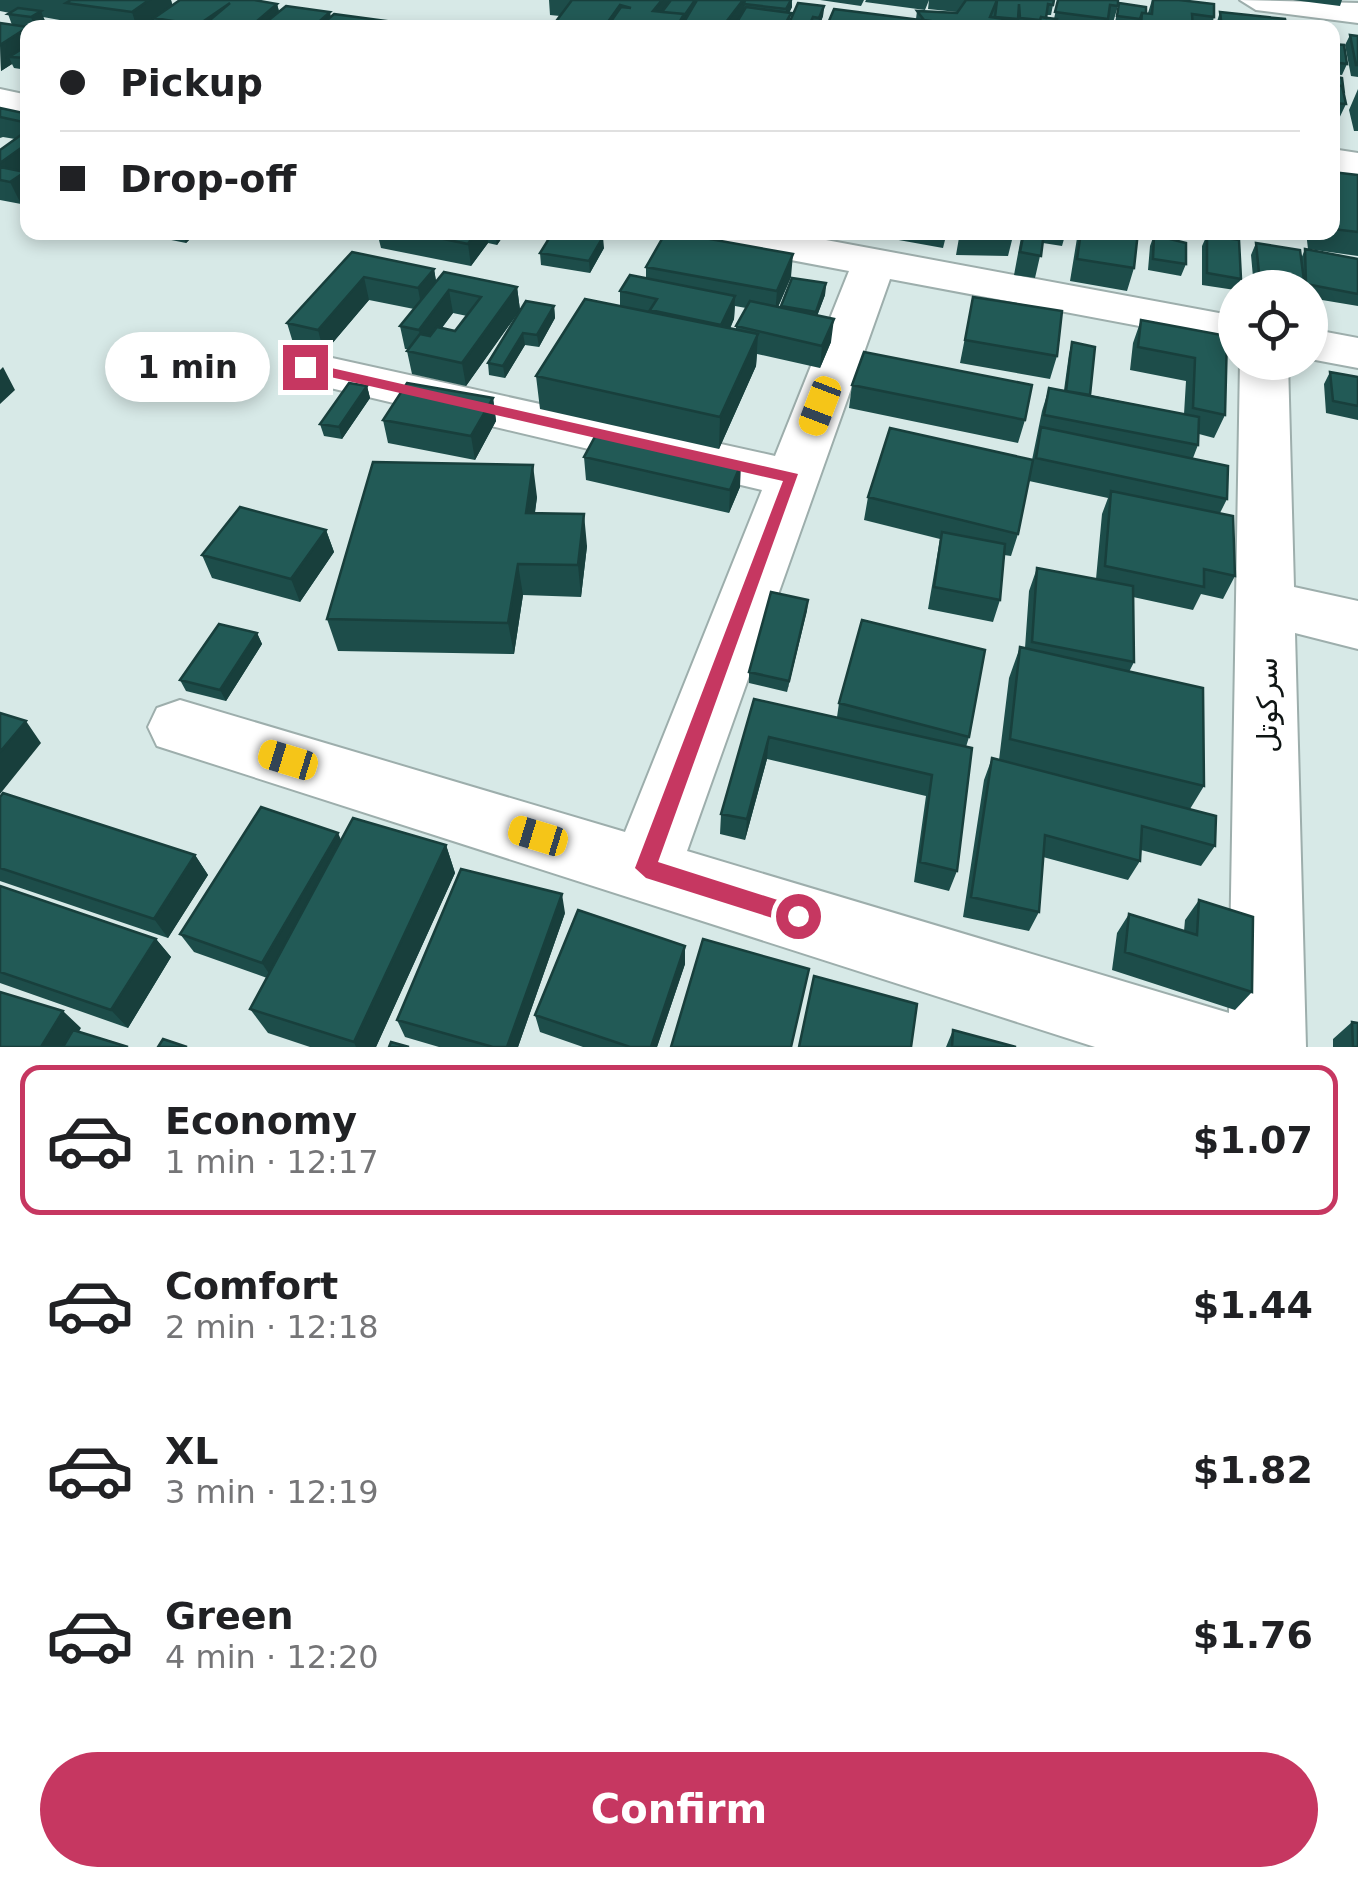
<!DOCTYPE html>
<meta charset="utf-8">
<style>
:root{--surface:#fff;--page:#f2f2f2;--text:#202124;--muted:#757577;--line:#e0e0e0;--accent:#c63761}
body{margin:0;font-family:"DejaVu Sans","Noto Naskh Arabic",sans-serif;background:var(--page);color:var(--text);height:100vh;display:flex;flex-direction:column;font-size:38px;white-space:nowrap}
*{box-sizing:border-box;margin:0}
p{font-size:32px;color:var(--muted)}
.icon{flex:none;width:55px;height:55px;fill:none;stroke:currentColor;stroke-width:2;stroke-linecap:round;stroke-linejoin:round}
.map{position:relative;height:1047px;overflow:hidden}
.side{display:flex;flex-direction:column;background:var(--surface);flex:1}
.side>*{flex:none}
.top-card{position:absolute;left:20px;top:20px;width:1320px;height:220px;border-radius:20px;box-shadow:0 5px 15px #0003;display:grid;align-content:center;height:220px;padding:0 40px;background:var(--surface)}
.controls{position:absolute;left:1218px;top:270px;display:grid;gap:20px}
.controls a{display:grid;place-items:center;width:110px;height:110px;border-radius:50%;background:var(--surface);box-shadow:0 5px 15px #0003;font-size:50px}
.end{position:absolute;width:45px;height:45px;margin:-22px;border:12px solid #c63761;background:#fff;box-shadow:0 0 0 5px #fff}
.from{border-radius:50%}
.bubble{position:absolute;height:70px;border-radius:35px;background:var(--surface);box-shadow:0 5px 15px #0003;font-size:32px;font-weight:700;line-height:70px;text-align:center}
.car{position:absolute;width:30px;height:60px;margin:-30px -15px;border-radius:12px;box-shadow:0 0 8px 2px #0007;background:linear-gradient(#f5c518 24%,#345 0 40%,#f5c518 0 76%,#345 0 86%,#f5c518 0)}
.top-card b{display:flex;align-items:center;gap:35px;height:95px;font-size:38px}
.top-card b+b{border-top:2px solid var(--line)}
.top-card i{width:25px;height:25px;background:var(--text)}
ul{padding:18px 0 0;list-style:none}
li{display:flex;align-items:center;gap:30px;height:150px;margin:0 20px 15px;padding:0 20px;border:5px solid transparent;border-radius:20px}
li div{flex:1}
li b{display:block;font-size:38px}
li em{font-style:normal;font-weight:700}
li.on{border-color:var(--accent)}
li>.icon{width:90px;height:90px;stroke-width:1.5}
.button{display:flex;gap:20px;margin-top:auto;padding:20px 40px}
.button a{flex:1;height:115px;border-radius:60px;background:var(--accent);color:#fff;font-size:40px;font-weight:700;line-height:115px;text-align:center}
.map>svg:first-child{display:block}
</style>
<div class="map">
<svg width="1358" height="1047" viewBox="0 0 1358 1047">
<rect width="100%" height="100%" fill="#d7e9e7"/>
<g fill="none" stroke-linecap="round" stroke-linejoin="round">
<g stroke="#9daeac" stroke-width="4">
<path id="street" d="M1240 0 1358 3V23L1256 10Z
M0 89 28 95V117L0 111Z
M1332 149 1358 153V177L1332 173Z
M690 232H783L1235 316V344L890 279 687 851 1229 1013 1240 362H1288L1294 587 1358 601V649L1295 633 1306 1047H1095L157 746 148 727 157 708 180 700 625 832 762 490 305 382 288 378 281 367 288 356 305 352 775 456 849 271 711 245 696 241Z
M1310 329 1358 338V368L1310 359Z"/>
</g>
<use href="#street" fill="#fff" fill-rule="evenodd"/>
</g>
<path fill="#1d4d4a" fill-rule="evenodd" d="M0 0H171L172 5 277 4 279 11 331 17 394 28H157L154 21 145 28H104L43 17 45 21 35 28 19 26 28 28V71L27 70 14 68 12 64 1 71 0 23 12 25 8 14 10 13 0 11Z
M549 0H696V2L697 0H792V7L789 13H791L790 20 824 6 823 16 819 28H557V20L560 16 550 15Z
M820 0H864L861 6Z
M866 0H929L925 10 865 2Z
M929 0H1054L1051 15H1047L1046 18 1054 19 1058 0 1118 6 1112 26 1107 25 1106 28H826L916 19 917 11 957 12 928 9Z
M1152 0H1179L1214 17 1211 28 1114 27 1119 3 1148 13Z
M1293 0H1342L1340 6Z
M1220 12 1287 28H1215Z
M1350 35 1358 36V77L1351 76 1345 45Z
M1332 44 1347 64 1342 75 1332 74Z
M1332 76 1346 104 1336 125H1332Z
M1358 89V131H1354L1349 110Z
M0 108 28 114 25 173 28 178V199L21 204 0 200V150L15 139 3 137 0 138Z
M1332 172 1358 175V256L1308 249 1306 232H1332Z
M132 232H197L186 243Z
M377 232H506L497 245 488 243 471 266 381 248Z
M894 232H947L943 248 893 239Z
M960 232H1014L1008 256 956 255Z
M1022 232H1066L1062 246 1043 243 1035 278 1014 275Z
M1078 232H1138L1134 268 1127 291 1070 281Z
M1154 235 1186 264 1181 276 1148 270 1150 246Z
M1207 235 1241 279 1235 290 1202 285V246Z
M1256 243 1301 259 1305 249 1358 259V306L1310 298V288H1254L1251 255Z
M604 248 590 273 541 265 540 253Z
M352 252 434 269 436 282 517 287 520 310 466 386 412 374 407 351 408 349H405L400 326 414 309 369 300 324 353 294 346 287 323ZM453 313 467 316 455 331 442 328Z
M646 267 791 277 778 307 781 308V306L826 283 825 295 817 316 831 342 820 368 757 354 756 366 719 449 540 409 536 376 620 306V291L646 278ZM735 306 746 308 736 326V330L730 329 734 319Z
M973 297 1057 356 1050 379 960 363Z
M554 306 555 318 539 347 525 345 505 378 489 375 488 363Z
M1141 320 1227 336 1225 415 1214 438 1199 434 1198 445 1193 458 1227 499 1220 513 1235 576 1223 599 1201 594 1193 610 1133 597 1134 662 1129 672 1204 786 1190 809 1215 846 1201 866 1141 850 1140 861 1128 880 1043 857 1039 912 1029 931 963 917 984 780 992 758 999 760 1009 678 1020 647 1025 648 1029 591 1037 568 1096 579 1102 514 1108 498 1029 481 1018 534 1011 556 1004 555 1000 600 993 622 928 609 940 539 864 520 868 497 1032 460 1042 411 1049 388 1064 390 1069 354 1072 342 1090 395 1184 414 1186 381 1130 370 1133 343Z
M1330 372 1358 377V420L1326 413 1324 384Z
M852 385 1025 420 1018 443 849 408Z
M367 386 370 398 342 439 324 436 320 424Z
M493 398 496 421 475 460 388 443 383 420Z
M584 457 740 487 729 513 586 480Z
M537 497 535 513 587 546 581 597 523 595 514 654 338 651 327 619Z
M326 530 334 552 300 602 212 578 202 555Z
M808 600 787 692 749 683V672Z
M257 633 262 644 226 701 186 691 180 680Z
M754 699 837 717 839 703 969 737 966 747 957 871 949 891 914 882 926 796 767 759 745 840 720 834 721 814Z
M0 797 195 855 208 875 168 938 0 881Z
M341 839 446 845 455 873 376 1047H310L268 1033 250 1009 267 978 194 952 180 934Z
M0 886 156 939 171 957 128 1028 0 983Z
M1199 900 1252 992 1235 1010 1112 970 1117 933 1129 914 1184 931 1185 920Z
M565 913 518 1047H439L405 1037 397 1020Z
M685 946V964L657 1047H583L540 1032 535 1015Z
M1352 1022 1358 1047H1333V1039Z
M953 1030 1016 1047H946Z"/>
<path fill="#183f3c" d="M149 0H171L173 7 154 18V21L145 28H137L132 12Z
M662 0H672L662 20 653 11Z
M696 0V10L684 22V28H676L684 14Z
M743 0H745L744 17 736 28H723Z
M791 0 792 7 786 19V9Z
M230 3 204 25 205 28H199L198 25Z
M277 4 282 24 278 28H249Z
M824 6 823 16 818 28 819 18Z
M41 11 45 21 35 28 31 17Z
M330 12 333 28H312Z
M28 28V53L9 57 12 64 1 71 0 45Z
M28 143V172L25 173 28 178V199L21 204 10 182 0 176V163Z
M182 232H197L186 243Z
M476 232H487L488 243 471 266 468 244Z
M495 232H506L497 245Z
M603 237 604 248 590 273 589 261Z
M793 254 791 277 775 314 777 291Z
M434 269 438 292 422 311 418 288Z
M364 277 369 300 324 353 318 330Z
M826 283 825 295 814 324 816 312Z
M517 287 520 310 466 386 462 363Z
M449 290 453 313 423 352 419 330Z
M735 296 734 319 720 348 721 325Z
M554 306 555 318 539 347 537 335Z
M834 319 831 342 820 368 822 346Z
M523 333 525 345 505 378 503 366Z
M758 334 756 366 719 449 720 417Z
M3 367 15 390 0 404V370Z
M367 386 370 398 342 439 339 427Z
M493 398 496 421 475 460 471 436Z
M741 464 740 487 729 513 730 490Z
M533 465 537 497 530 545 526 513Z
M584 514 587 546 581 597 578 565Z
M326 530 334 552 300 602 291 579Z
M518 564 523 595 514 654 508 623Z
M808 600 807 611 787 692 789 681Z
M257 633 262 644 226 701 220 690Z
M26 721 41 743 0 794V752Z
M769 737 767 759 745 840 747 819Z
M338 833 347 853 274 981 262 963Z
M446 845 455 873 376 1047H356L354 1042Z
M195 855 208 875 168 938 154 919Z
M562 894 565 913 518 1047H507Z
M156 939 171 957 128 1028 111 1010Z
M685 946V964L657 1047H651Z
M63 1011 81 1028 70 1047H41Z"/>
<path fill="#225a56" stroke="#183f3c" stroke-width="2.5" d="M71 0H149L132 12 66 3Z
M180 0H254L277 4 249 28H220L204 25 230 3 198 25 154 18Z
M572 0H662L653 11 684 14 676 28 607 27 621 7 631 8 620 5 605 26 557 20Z
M671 0H695L684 16V14L662 12Z
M697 0H743L723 26 684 22Z
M745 0H791L786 9 744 4Z
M966 0H997L990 17 1039 24 1041 17 1057 19 1055 28H931L932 24 971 27 924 20 917 11 957 13Z
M997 0H1054L1053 5 1048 4 1046 18 1041 17 1040 20 1020 18 1019 4 1018 19 995 17Z
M1058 0H1118V6L1110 5 1108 19 1055 12Z
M1153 0H1179L1214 4V17L1192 14 1193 28H1166L1141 25 1142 13 1152 14Z
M798 3 824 6 819 18 813 17 808 28H787Z
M1119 3 1146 7V13H1142L1140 19 1117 16Z
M286 6 330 12 312 28H259Z
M746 7 791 13 783 28 734 27Z
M18 8 41 11 31 17 8 14Z
M834 9 921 20 919 28H826Z
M1220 12 1285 19 1287 28H1222Z
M334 14 393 22 387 28H318Z
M0 23 28 27 0 45Z
M1350 35 1358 36V65H1356Z
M1332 44 1344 45 1347 64 1332 62Z
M28 45V58L9 57Z
M1332 76 1342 78 1344 94 1342 86 1332 85Z
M1332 85 1342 86 1346 104 1332 103Z
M0 108 28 114V119L23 122 0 117Z
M28 130V143L0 163V150Z
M0 167 25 172 10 182 0 180Z
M1332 172 1358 175V232L1332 229Z
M410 232H476L468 244Z
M553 232H579L603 237 589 261 540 253Z
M666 232H671L793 254 777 291 646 267Z
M1024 232H1044L1041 256 1020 252Z
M1081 232H1138L1134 268 1077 259Z
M1154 235 1186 243V264L1153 259Z
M1207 235 1239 240 1241 279 1207 273Z
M1256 243 1300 250 1305 288H1292L1260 283Z
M1305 249 1358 259V294L1306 284Z
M352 252 434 269 418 288 364 277 318 330 287 323Z
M444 272 517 287 462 363 407 351 420 334 430 336 437 327 455 331 481 297 449 290 419 330 400 326Z
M630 275 735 296 721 325 650 310 657 299 620 291Z
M792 278 826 283 816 312 781 306Z
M973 297 1062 311 1057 356 965 340Z
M585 299 758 334 720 417 536 376Z
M526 301 554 306 537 335 523 333 503 366 488 363Z
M750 301 834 319 822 346 736 326Z
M1141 320 1227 336 1225 415 1193 408 1195 358 1138 347Z
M1072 342 1095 347 1090 395 1066 391Z
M864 352 1032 385 1025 420 852 385Z
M1330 372 1358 377V406L1333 401Z
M349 383 367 386 339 427 320 424Z
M407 383 493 398 471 436 383 420Z
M1049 388 1199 417 1198 445 1044 415Z
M1041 427 1228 466 1227 499 1036 458Z
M890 428 1033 460 1018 534 868 497Z
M597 433 741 464 730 490 584 457Z
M373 462 533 465 526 513 584 514 578 565 518 564 508 623 327 619Z
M1111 491 1233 516 1235 576 1204 569V587L1105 566Z
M240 507 326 530 291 579 202 555Z
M942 532 1005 544 1000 600 934 587Z
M1037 568 1133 586 1134 662 1032 642Z
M771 592 808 600 789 681 749 672Z
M862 620 985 650 969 737 839 703Z
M219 624 257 633 220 690 180 680Z
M1020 647 1203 688 1204 786 1010 739Z
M754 699 972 748 957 871 920 862 932 775 769 737 747 819 721 814Z
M0 713 26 721 0 752Z
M992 758 1216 816 1215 846 1142 826 1140 861 1045 835 1039 912 971 897Z
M3 793 195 855 154 919 0 868V797Z
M261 807 338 833 262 963 180 934Z
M353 818 446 845 354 1042 250 1009Z
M461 869 562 894 507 1047H493L397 1020Z
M0 886 156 939 111 1010 0 972Z
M1199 900 1253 917 1252 992 1125 952 1129 914 1197 935Z
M578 910 685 946 651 1047H630L535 1015Z
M703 939 809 969 791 1047H671Z
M814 976 917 1004 911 1047H799Z
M0 992 63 1011 41 1047H0Z
M1352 1022 1358 1023V1047H1353Z
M73 1030 128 1047H63Z
M953 1030 1016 1047H952Z
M163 1039 187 1047H158Z
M391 1042 409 1047H389Z"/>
<path fill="#c63761" d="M305 362 798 474 658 862 806 909V923L798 926 646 878 635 868 783 481 300 370Z"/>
<g text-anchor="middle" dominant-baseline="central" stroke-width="10" stroke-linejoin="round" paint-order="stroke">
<g font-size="28" fill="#0f1514" stroke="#fff">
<text transform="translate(1267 705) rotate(-90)">سرکوتل</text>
</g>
</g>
</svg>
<div class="controls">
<a><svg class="icon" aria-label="locate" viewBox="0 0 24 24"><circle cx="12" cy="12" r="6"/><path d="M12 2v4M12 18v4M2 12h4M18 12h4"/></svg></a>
</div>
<i class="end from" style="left:798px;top:916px"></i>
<i class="end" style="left:305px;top:367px"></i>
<div class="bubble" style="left:105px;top:332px;width:165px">1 min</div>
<i class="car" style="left:820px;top:406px;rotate:201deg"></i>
<i class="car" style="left:288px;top:760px;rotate:287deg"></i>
<i class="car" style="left:538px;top:836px;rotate:287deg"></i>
<div class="top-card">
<b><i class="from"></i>Pickup</b>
<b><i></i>Drop-off</b>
</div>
</div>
<section class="side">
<ul>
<li class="on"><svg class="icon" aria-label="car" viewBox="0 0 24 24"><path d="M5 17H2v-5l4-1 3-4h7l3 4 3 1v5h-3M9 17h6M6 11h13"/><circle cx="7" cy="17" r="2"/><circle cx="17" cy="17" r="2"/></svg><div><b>Economy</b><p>1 min · 12:17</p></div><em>$1.07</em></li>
<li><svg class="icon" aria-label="car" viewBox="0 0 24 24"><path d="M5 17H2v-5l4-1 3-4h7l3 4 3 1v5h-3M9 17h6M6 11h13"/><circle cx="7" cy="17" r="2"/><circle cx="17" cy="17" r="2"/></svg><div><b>Comfort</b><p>2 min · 12:18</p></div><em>$1.44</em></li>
<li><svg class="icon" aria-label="car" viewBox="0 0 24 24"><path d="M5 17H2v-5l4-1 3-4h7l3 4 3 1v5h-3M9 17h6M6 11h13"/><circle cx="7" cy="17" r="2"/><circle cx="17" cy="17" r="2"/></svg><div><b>XL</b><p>3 min · 12:19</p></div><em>$1.82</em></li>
<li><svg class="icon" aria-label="car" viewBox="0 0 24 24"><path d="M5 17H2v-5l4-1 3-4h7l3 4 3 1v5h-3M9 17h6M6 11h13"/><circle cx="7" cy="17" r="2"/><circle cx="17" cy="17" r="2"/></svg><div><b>Green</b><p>4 min · 12:20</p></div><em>$1.76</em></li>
</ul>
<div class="button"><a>Confirm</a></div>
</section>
